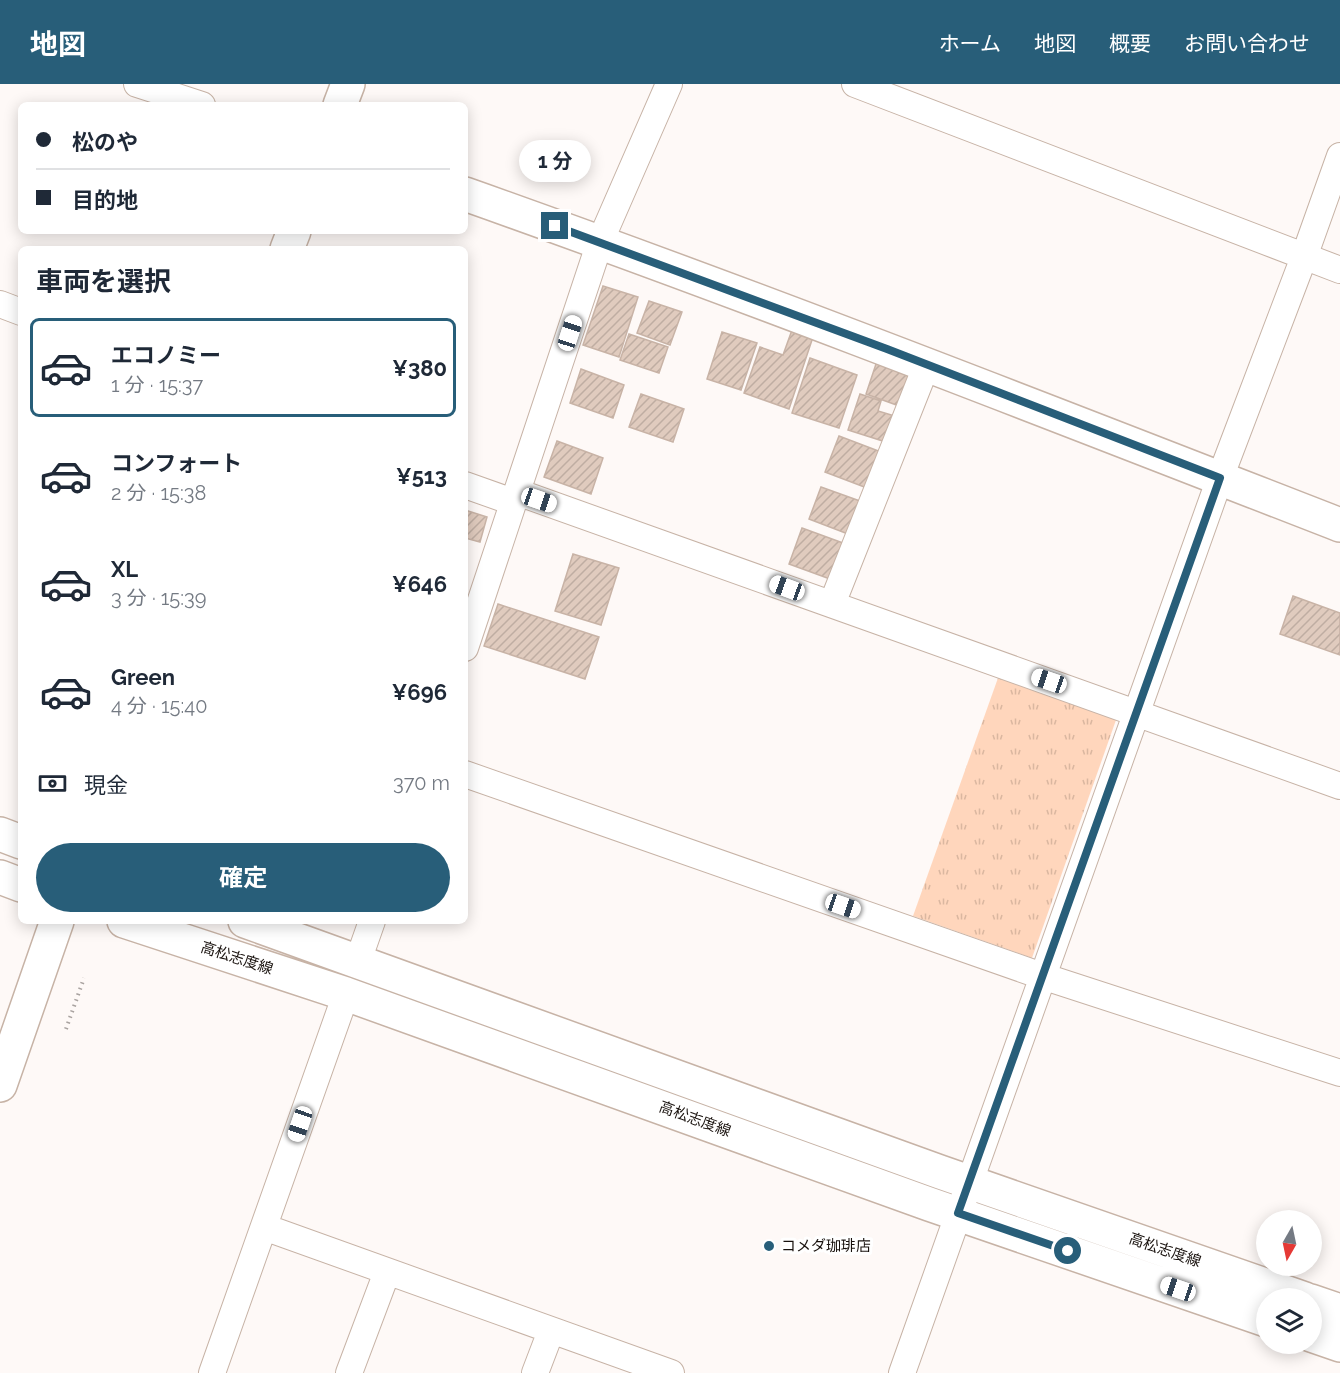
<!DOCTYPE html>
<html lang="ja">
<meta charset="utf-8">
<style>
:root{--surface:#fff;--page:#f2f2f3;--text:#1f2937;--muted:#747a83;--line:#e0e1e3;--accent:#285e79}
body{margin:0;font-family:Raleway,"Noto Sans JP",sans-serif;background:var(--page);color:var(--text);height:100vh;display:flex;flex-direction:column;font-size:22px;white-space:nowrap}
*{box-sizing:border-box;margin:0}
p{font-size:20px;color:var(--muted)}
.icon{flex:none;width:33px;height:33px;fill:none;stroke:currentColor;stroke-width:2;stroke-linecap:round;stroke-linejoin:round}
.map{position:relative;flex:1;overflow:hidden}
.drawer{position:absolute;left:18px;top:162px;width:450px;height:678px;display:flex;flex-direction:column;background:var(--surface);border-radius:9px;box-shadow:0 3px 15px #0003}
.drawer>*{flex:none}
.guide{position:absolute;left:18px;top:18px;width:450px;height:132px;border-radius:9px;box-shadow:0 3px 15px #0003;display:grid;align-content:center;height:132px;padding:0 18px;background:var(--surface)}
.needle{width:39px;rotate:189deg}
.buttons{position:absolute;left:1256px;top:1126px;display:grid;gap:12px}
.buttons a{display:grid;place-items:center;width:66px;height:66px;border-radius:50%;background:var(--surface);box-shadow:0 3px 15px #0003;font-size:30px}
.end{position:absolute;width:27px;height:27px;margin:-14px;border:8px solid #285e79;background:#fff;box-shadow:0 0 0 3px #fff}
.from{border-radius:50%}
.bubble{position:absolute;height:42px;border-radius:21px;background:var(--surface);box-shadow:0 3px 15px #0003;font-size:20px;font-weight:700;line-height:42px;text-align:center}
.car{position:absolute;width:18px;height:36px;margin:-18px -9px;border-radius:8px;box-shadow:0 0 4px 2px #0007;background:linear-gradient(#fff 24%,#345 0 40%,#fff 0 76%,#345 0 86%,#fff 0)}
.guide b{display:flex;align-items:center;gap:21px;height:57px;font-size:22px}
.guide b+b{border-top:2px solid var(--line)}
.guide i{width:15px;height:15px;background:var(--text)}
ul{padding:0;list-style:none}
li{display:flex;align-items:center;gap:18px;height:99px;margin:0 12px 9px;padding:0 6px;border:3px solid transparent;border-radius:9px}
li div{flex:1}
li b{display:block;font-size:22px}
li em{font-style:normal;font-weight:700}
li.current{border-color:var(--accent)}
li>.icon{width:54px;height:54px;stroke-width:1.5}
h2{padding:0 18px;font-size:27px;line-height:72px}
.pay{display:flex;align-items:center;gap:15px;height:66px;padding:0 18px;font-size:22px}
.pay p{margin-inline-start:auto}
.action{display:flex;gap:12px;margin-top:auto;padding:12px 18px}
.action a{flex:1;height:69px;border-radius:36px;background:var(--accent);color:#fff;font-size:24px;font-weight:700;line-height:69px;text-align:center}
header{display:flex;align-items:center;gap:36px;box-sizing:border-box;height:84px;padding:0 30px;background:var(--accent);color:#fff}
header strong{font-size:28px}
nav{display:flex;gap:33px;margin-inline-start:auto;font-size:21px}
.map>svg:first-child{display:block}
</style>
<header>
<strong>地図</strong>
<nav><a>ホーム</a><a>地図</a><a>概要</a><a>お問い合わせ</a></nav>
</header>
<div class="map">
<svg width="1340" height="1289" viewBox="0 0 1340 1289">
<defs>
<pattern id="grass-tufts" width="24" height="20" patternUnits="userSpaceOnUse" patternTransform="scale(1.5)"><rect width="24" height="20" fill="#ffd6bc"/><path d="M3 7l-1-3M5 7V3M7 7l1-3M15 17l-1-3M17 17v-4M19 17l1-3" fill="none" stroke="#dab7a0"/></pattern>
<pattern id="building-hatch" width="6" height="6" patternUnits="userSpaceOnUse" patternTransform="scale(1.5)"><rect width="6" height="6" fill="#e0cbbe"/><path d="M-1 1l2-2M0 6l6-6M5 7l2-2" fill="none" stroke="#bfada2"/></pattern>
</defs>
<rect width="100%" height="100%" fill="#fef9f7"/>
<path fill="url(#grass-tufts)" d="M998 594 1116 636 1032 874 913 832Z"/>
<path fill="url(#building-hatch)" stroke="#c8b3a6" stroke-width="1.5" d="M603 202 638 213 619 273 583 261Z
M649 217 682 228 670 261 637 249Z
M792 246 813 253 789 325 744 309 760 263 783 271Z
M722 248 757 259 741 306 707 295Z
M629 250 668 263 659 289 620 276Z
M810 274 857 291 839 344 792 329Z
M877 277 913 289 902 323 866 310Z
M581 285 624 301 613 334 570 319Z
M641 310 684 325 673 358 629 343Z
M860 310 881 317 878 327 898 333 889 359 848 346Z
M839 352 881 368 867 404 825 388Z
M557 357 603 374 591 410 544 393Z
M821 403 860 417 848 450 809 435Z
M465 426 487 433 480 458 465 454Z
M802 444 843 459 830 495 789 480Z
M573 470 619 484 601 541 555 527Z
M1293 512 1340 529V571L1280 550Z
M498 520 599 553 585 595 484 562Z"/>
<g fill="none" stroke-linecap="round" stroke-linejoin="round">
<g stroke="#c7b3a6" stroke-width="28">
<path id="street" d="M137 0 202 21
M855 0 1340 186
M0 220 21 228
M465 401 513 418
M517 408 1340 702
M832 520 927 280
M465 564 600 158 669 0
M465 690 1042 892 1340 989
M358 877 372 837
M264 1143 671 1289
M212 1289 346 910
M349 1289 387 1188
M535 1289 551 1247
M902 1289 1220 394 1304 173 1340 72"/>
</g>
<g stroke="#c7b3a6" stroke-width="36">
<path id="secondary" d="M340 21 348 0
M465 110C759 214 1049 328 1340 441
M287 165 294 147
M0 750 21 758
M0 793 21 801
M124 837 346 910 929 1120 1266 1236
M245 837 940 1088 1305 1215
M0 1001 57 837
M1311 1217 1340 1227
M1311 1251 1340 1261"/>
</g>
<path stroke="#a9a3a0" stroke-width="4" stroke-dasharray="1.5 4.5" stroke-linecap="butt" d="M66 945 84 894"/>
<use href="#street" stroke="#fff" stroke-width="26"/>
<use href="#secondary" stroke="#fff" stroke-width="33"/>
</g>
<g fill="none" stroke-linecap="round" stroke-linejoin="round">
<path stroke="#285e79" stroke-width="8" d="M555 142 887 265 1220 394 958 1129 1068 1167"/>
</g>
<circle fill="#285e79" stroke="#fff" stroke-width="2" cx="769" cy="1162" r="6"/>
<g text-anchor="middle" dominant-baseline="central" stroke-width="6" stroke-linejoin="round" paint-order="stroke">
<g font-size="15" fill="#18110d" stroke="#fff">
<text transform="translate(237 874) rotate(18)">高松志度線</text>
<text transform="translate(695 1035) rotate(20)">高松志度線</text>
<text transform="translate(1165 1166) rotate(19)">高松志度線</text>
</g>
<g font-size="15" fill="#18110d" stroke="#fff" text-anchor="start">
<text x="781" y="1162">コメダ珈琲店</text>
</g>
</g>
</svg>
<div class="buttons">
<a><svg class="needle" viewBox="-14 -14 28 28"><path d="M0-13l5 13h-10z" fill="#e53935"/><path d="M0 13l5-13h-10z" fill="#747a83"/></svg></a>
<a><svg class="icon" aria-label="layers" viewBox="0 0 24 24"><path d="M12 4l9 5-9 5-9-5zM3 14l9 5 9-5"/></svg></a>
</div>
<i class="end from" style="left:1068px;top:1167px"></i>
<i class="end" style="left:555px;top:142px"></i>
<div class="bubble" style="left:519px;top:56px;width:72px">1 分</div>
<i class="car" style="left:570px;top:249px;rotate:18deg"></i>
<i class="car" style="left:539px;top:416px;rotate:109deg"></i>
<i class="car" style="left:787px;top:504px;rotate:290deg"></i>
<i class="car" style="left:1049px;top:597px;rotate:289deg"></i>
<i class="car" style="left:843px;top:822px;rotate:109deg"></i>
<i class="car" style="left:300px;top:1040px;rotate:199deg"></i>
<i class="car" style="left:1178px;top:1205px;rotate:289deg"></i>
<div class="guide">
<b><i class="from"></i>松のや</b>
<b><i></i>目的地</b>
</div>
<section class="drawer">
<h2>車両を選択</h2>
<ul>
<li class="current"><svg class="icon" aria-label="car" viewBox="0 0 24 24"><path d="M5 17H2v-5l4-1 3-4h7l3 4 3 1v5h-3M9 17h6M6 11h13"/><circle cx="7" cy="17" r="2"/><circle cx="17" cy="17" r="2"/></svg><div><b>エコノミー</b><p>1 分 · 15:37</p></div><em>¥380</em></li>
<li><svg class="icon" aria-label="car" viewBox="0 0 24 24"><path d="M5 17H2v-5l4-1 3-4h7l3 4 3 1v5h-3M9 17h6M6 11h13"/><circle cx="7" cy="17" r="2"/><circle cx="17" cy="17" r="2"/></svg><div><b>コンフォート</b><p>2 分 · 15:38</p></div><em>¥513</em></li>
<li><svg class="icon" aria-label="car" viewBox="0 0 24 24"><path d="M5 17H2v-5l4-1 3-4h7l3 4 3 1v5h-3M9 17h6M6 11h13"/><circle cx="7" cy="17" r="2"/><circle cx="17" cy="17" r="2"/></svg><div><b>XL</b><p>3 分 · 15:39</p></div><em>¥646</em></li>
<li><svg class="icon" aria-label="car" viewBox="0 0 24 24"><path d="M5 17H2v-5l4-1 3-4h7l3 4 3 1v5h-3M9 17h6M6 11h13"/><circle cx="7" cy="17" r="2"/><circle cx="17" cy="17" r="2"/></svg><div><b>Green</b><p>4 分 · 15:40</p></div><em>¥696</em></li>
</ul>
<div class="pay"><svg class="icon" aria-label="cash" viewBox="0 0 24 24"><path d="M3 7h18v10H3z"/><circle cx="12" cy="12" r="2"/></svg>現金<p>370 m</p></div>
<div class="action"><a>確定</a></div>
</section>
</div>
